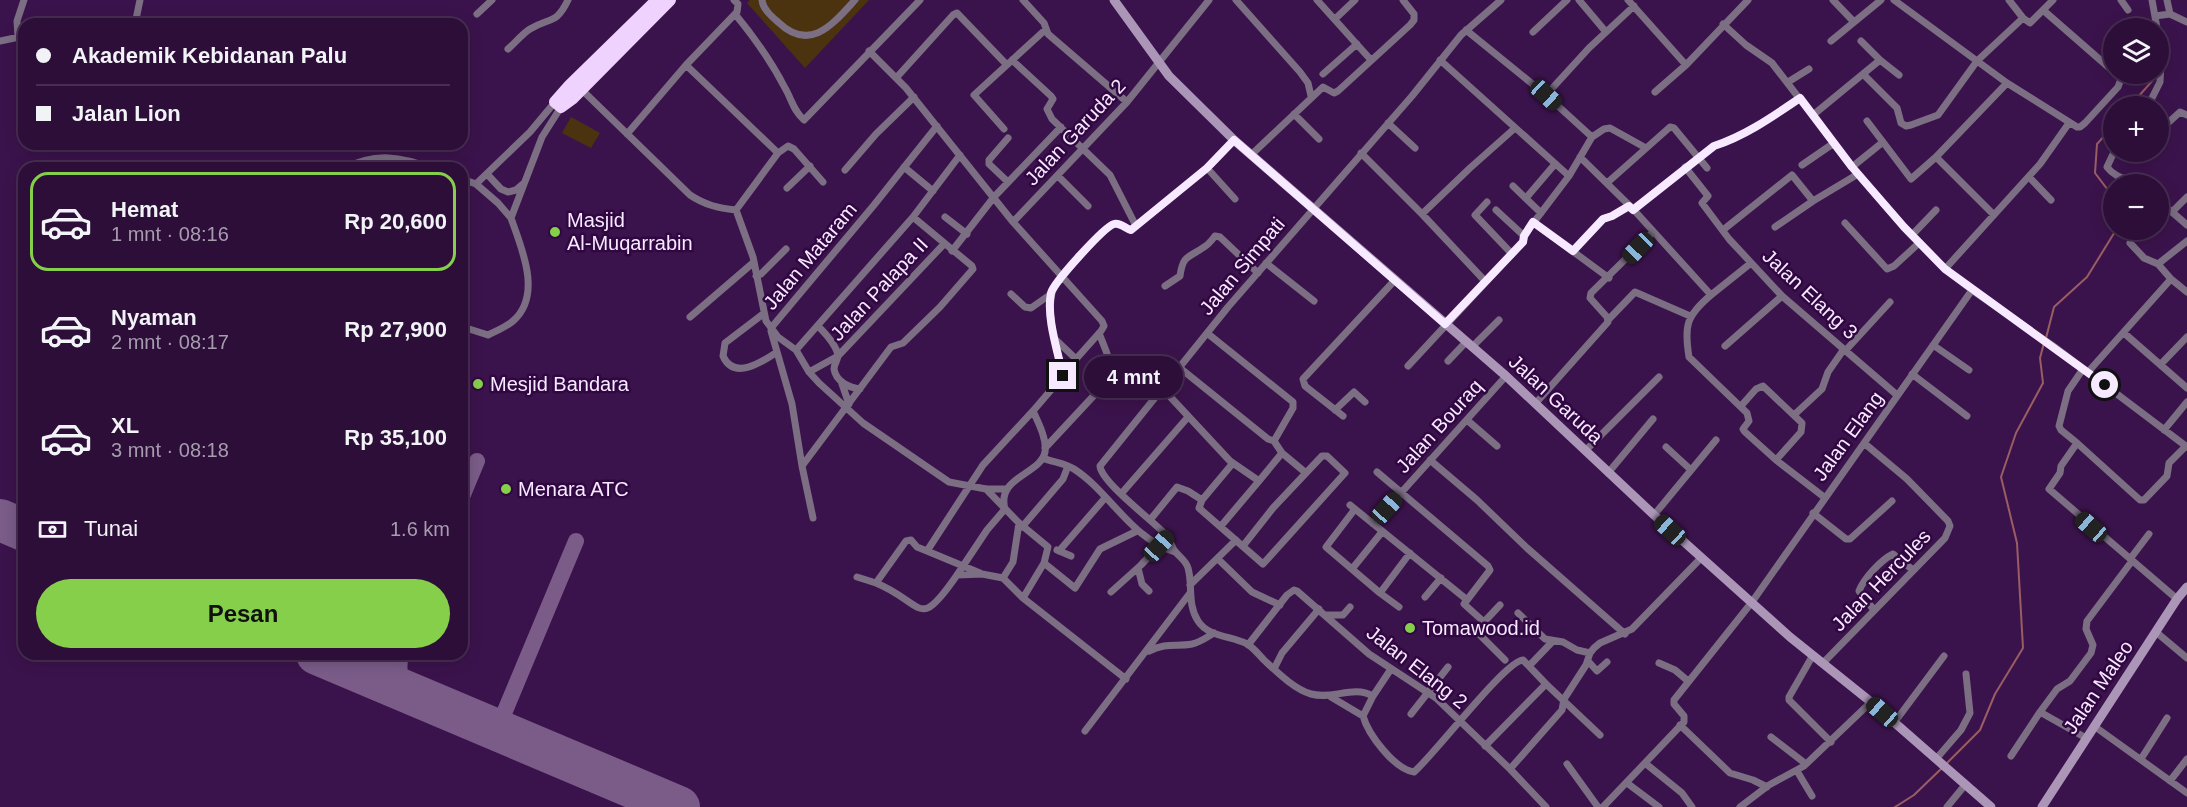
<!DOCTYPE html>
<html lang="id">
<meta charset="utf-8">
<style>
:root{--surface:#2c0e39;--page:#341741;--text:#f1f3f6;--muted:#a69cae;--line:#482e53;--accent:#86cf4b}
body{margin:0;font-family:Helvetica,sans-serif;background:var(--page);color:var(--text);height:100vh;display:flex;flex-direction:column;font-size:22px;white-space:nowrap}
*{box-sizing:border-box;margin:0}
p{font-size:20px;color:var(--muted)}
.icon{flex:none;width:33px;height:33px;fill:none;stroke:currentColor;stroke-width:2;stroke-linecap:round;stroke-linejoin:round}
.map{position:relative;flex:1;overflow:hidden}
.side{position:absolute;left:18px;top:162px;width:450px;height:498px;display:flex;flex-direction:column;background:var(--surface);border-radius:18px;box-shadow:0 3px 15px #0003,0 0 0 2px var(--line)}
.side>*{flex:none}
.guide{position:absolute;left:18px;top:18px;width:450px;height:132px;border-radius:18px;box-shadow:0 3px 15px #0003,0 0 0 2px var(--line);display:grid;align-content:center;height:132px;padding:0 18px;background:var(--surface)}
.controls{position:absolute;left:2103px;top:18px;display:grid;gap:12px}
.controls a{display:grid;place-items:center;width:66px;height:66px;border-radius:50%;background:var(--surface);box-shadow:0 3px 15px #0003,0 0 0 2px var(--line);font-size:30px}
.end{position:absolute;width:27px;height:27px;margin:-14px;border:8px solid #f7e9ff;background:#111;box-shadow:0 0 0 3px #111}
.from{border-radius:50%}
.bubble{position:absolute;height:42px;border-radius:21px;background:var(--surface);box-shadow:0 3px 15px #0003,0 0 0 2px var(--line);font-size:20px;font-weight:600;line-height:42px;text-align:center}
.car{position:absolute;width:18px;height:36px;margin:-18px -9px;border-radius:8px;box-shadow:0 0 4px 2px #0007;background:linear-gradient(#222 24%,#8ab4d8 0 40%,#222 0 76%,#8ab4d8 0 86%,#222 0)}
.guide b{display:flex;align-items:center;gap:21px;height:57px;font-size:22px}
.guide b+b{border-top:2px solid var(--line)}
.guide i{width:15px;height:15px;background:var(--text)}
ul{padding:10px 0 0;list-style:none}
li{display:flex;align-items:center;gap:18px;height:99px;margin:0 12px 9px;padding:0 6px;border:3px solid transparent;border-radius:18px}
li div{flex:1}
li b{display:block;font-size:22px}
li em{font-style:normal;font-weight:600}
li.selected{border-color:var(--accent)}
li>.icon{width:54px;height:54px;stroke-width:1.5}
.pay{display:flex;align-items:center;gap:15px;height:66px;padding:0 18px;font-size:22px}
.pay p{margin-inline-start:auto}
.button{display:flex;gap:12px;margin-top:auto;padding:12px 18px}
.button a{flex:1;height:69px;border-radius:36px;background:var(--accent);color:#111;font-size:24px;font-weight:600;line-height:69px;text-align:center}
.map>svg:first-child{display:block}
</style>
<div class="map">
<svg width="2187" height="807" viewBox="0 0 2187 807">
<rect width="100%" height="100%" fill="#3b134c"/>
<path fill="#4b330f" d="M750 0H869L805 68 747 3Z
M571 117 600 133 591 148 562 133Z"/>
<g fill="none" stroke-linecap="round" stroke-linejoin="round">
<path stroke="#9a5d63" stroke-width="2" d="M2130 106 2153 80 2154 74
M2114 125 2097 144 2095 173 2114 198
M2046 338 2054 307 2087 277 2116 230
M1947 763 1980 730 1995 694 2023 648 2017 543 2001 477 2016 433 2043 383 2040 358 2044 343
M1895 807 1914 795 1943 767"/>
<path stroke="#7b5c89" stroke-width="16" d="M462 497 477 461
M401 654C397 673 400 682 414 695
M371 677 388 672 401 655
M497 730 576 541"/>
<path stroke="#7b5c89" stroke-width="42" d="M0 520 24 530
M317 654 679 807"/>
<path stroke="#7c6f84" stroke-width="7" d="M762 0C763 9 771 16 778 22 810 53 833 24 855 0
M1023 0 1044 23 1048 34 1127 102
M1236 0 1300 72 1308 83 1311 96
M1317 0 1371 60
M1579 0 1606 32
M1628 0 1686 65
M1833 0 1854 22
M1894 0 2007 83 2077 127H2080L2085 123 2118 87 2121 79 2115 74
M2009 0 2023 18 2030 23 2053 0
M2121 0 2128 10
M2152 0 2157 28
M2167 0 2170 14
M2043 10 2114 72
M477 14 492 0
M735 14C754 37 771 61 785 88 792 100 793 110 804 120L920 0
M2155 16 2170 14 2187 22
M1335 19 1355 0
M135 24 140 0
M1723 24 1746 45 1772 63 1852 167 1904 227 1945 269 1972 290 2056 348 2187 447
M1466 30 1546 95 1592 137
M1533 32 1567 0
M18 36 17 21 24 0
M0 41 24 36
M1831 41 1881 0
M1861 41 1880 60
M508 49C515 43 522 34 530 29 550 17 556 25 568 0
M869 51 906 88 1013 222 1102 321 1104 326 1101 331 1076 359 1056 340
M1012 60 1051 96 1053 99 1047 109 1052 119 1110 175 1136 226
M1440 60 1569 176
M686 65 778 153
M1323 74 1357 44
M1863 74 1897 108 1901 123 1906 126 1911 125 1938 115 1977 61 2023 18
M897 77 953 15 957 13 1006 64
M1788 82 1809 69
M581 89 690 195C705 205 718 208 736 210
M1655 92 1686 65 1748 0
M1546 95 1589 48 1634 6
M2148 106 2160 82 2161 63 2158 34
M1294 114 1319 139
M1813 115 1880 60 1899 75
M1867 121 1883 142
M1388 123 1415 148
M1004 129 974 95 1045 30
M2158 132 2180 112 2187 115
M627 134 686 65 737 12 738 4 734 0
M1008 138 989 160V164L1008 182
M2114 152 2107 167C2115 178 2127 179 2138 184
M1361 153 1422 214 1470 168 1515 128
M1251 155 1323 87 1334 93 1338 91 1410 25 1414 20V14L1403 0
M1580 157 1633 209 1711 295 1751 263
M1802 165 1834 143
M904 167 933 191
M1685 167 1708 196 1702 203 1729 239 1782 296 1897 395
M1852 167 1883 142 1911 179 1936 157
M346 168C375 152 402 157 431 168
M1207 168 1235 199
M845 170 876 134 914 97
M487 174 501 189 508 192 516 190 523 184
M1058 176 1088 206
M2029 177 2051 200
M462 179 476 184 530 132 555 102
M823 182 794 149 788 146 778 153 736 210 753 257 766 321 778 337 796 350 809 372 838 356 944 244
M1607 183 1670 127 1674 128 1707 168
M476 184 498 203 511 218
M1513 186 1541 213
M787 188 810 166
M2187 197 2172 212 2187 225
M1526 198 1555 164
M2158 200 2172 212
M1813 201 1858 174
M1487 202 1475 215 1512 254
M1633 209 1714 146C1745 136 1773 117 1800 98
M1496 210 1524 236
M1422 214 1485 281
M1994 215 1936 157 2007 83
M945 217 967 234
M1013 222 1127 102 1209 0
M1533 222 1609 278
M1845 223 1887 269 1894 266 1919 243
M1723 230 1792 175 1813 201 1775 227
M1912 235 1936 210
M2130 243 2144 258 2158 264
M952 251 994 197 1061 127
M1573 251 1603 219 1612 216 1629 206
M1266 263 1314 301
M1945 269 2040 164 2069 123
M756 276 761 274 786 249
M2171 279 2187 292
M1165 286 1180 276C1183 254 1189 258 1204 247 1208 245 1212 240 1215 236L1220 237 1258 273
M1011 294 1025 307 1031 308 1051 294
M1711 295C1686 316 1684 326 1689 357L1747 413 1749 421 1743 429 1745 432 1776 460 1824 497
M763 314 725 343 723 356C734 381 762 362 777 352
M690 317 754 262
M1609 319 1635 292 1690 316
M818 326C825 333 836 345 838 355 838 360 834 364 834 369 836 382 850 388 860 389
M466 328 488 335C496 331 506 327 513 321 543 295 521 247 511 218L542 137 561 107
M771 328 874 205 937 126
M771 331 792 404 802 466
M1207 333 1293 402V408L1274 441 1282 453 1259 481
M2124 333 2187 388
M1933 345 1969 370
M1725 346 1782 296
M1472 347 1499 320
M796 350 913 217 960 155
M1846 350 1890 302
M1448 361 1466 342
M2161 364 2187 337
M1408 366 1523 242 1525 234 1569 176 1592 137 1604 129 1610 128 1646 148
M1180 368 1268 439 1274 441
M809 372 819 383 863 423 949 482 986 489H1007
M2088 372 2171 279 2158 264 2187 241
M1912 374 1967 416
M1063 376 1076 359
M841 381 849 404
M1162 388 1230 461 1259 481 1221 526
M1535 404 1608 322 1607 317 1590 298 1591 293 1653 232
M1741 406 1756 389 1763 386 1802 423 1801 432 1776 460
M1335 410 1354 392 1365 402
M1794 415 1822 389 1828 372 1844 349
M1343 416 1305 386 1303 379 1395 280
M1467 420 1497 446
M2164 430 2187 402
M2077 443 2061 430 2059 426 2068 391 2083 369
M1666 447 1691 470
M1045 448 1113 375C1114 369 1102 341 1099 333
M1585 451 1659 377
M1282 453 1306 473
M1043 458C1052 462 1065 463 1074 469 1111 493 1129 537 1175 552
M1430 460 1477 500 1527 548 1625 634
M1233 463 1202 500 1199 508 1263 564 1345 473 1327 456H1322L1273 508 1243 546
M1377 472 1488 566 1490 570 1464 604 1484 622 1500 605
M1608 473 1653 419
M986 489 1019 523 1048 547 1044 563 1023 598
M1121 494 1188 417
M1350 505 1466 599
M1005 509C996 477 1041 474 1045 452 1047 439 1038 422 1033 411L1063 376C1058 350 1046 319 1052 293 1054 283 1104 227 1114 224 1120 222 1126 229 1131 230L1207 168 1234 140
M1355 509 1326 547 1380 593 1410 553
M1813 513 1846 539H1850L1892 501
M1654 515 1716 440
M813 518 802 466 891 347 903 343 940 307 973 269 972 266 913 217
M1150 520 1177 487 1188 491 1202 500
M1019 523 1013 562 1003 578 982 574 957 575C917 633 925 603 876 583L906 541 911 540 917 547 927 551 983 465 1033 411
M1373 524 1506 376
M1022 527 1063 479 1068 466
M1057 550 1071 556
M927 551 980 573
M1059 551 1105 498
M1218 559 1252 592 1280 605
M2130 559 2149 534
M1044 563 1075 588 1100 549 1137 531
M1138 568 1142 584 1149 591
M1352 569 1382 532
M957 575 987 530 1005 509
M857 577 876 583
M1003 578 1023 598 1126 679
M1190 585 1236 540
M1111 592 1141 565 1168 536
M1380 593 1399 607
M1425 597 1441 578
M2177 599 2049 489 2060 473 2061 466 2077 443 2140 500H2144L2167 476 2169 463 2186 446
M1874 610 1859 591C1864 578 1881 560 1893 554L1913 570
M1518 613 1545 639 1563 642 1577 650 1590 653
M1325 615H1343L1350 607
M1484 622 1480 635 1505 660
M2156 632 2187 658
M1248 645 1287 595 1294 590 1297 591 1369 654 1436 698 1510 769 1546 807
M1149 651C1167 642 1176 647 1192 644 1201 642 1207 637 1214 633
M1813 655 1789 697V700L1831 742
M1588 661 1597 671 1607 662
M1659 663 1675 670 1688 681
M1823 663 1945 538 1950 526 1948 521 1907 479 1864 443
M1529 666 1553 641
M1274 669 1282 653 1319 609
M1391 669 1373 696C1353 685 1333 700 1311 694 1294 689 1277 672 1264 660 1259 655 1253 647 1247 644 1232 636 1208 637 1198 621 1187 604 1193 585 1188 568 1186 560 1178 556 1174 550 1171 545 1170 539 1165 534 1152 520 1101 482 1100 466L1228 307 1412 96 1461 35 1501 0
M1331 697 1363 716 1373 696
M1411 714 1448 667
M1363 716C1368 734 1394 769 1414 772 1435 754 1505 661 1523 660L1546 684
M1894 723 1944 656
M1680 725 1730 773 1753 780 1767 787
M2094 726 2187 793
M1085 731 1190 593
M1771 737 1806 764
M2086 738 2040 712 2057 689 2070 681 2091 653 2093 645 2086 629 2087 621 2132 561
M1485 746 1546 684 1600 735
M2011 756 2040 712
M1936 759 1961 730 1970 713 1966 674
M2141 759 2167 718
M1645 763 1682 793 1692 807
M1567 764 1598 807
M1510 769 1562 710 1564 699 1586 665 1590 653 1594 648 1600 643 1632 629 1701 558
M1797 771 1812 796
M2170 781 2187 759
M1627 783 1659 807
M1603 807 1684 722V716L1674 704V700L1752 602 1972 290
M1740 807 1769 785 1804 766 1871 702
M1947 807 1965 785"/>
<path stroke="#ac96b8" stroke-width="9" d="M1114 0 1169 76 1234 140 1506 376 1654 515 1790 637 1871 702 1991 807
M2042 807 2177 599 2187 587"/>
<path stroke="#efd3fe" stroke-width="12" d="M657 0 570 85 555 102 561 107 572 99 670 0"/>
</g>
<g fill="none" stroke-linecap="round" stroke-linejoin="round">
<path stroke="#f7e9ff" stroke-width="8" d="M1063 376C1058 352 1046 317 1051 293 1054 282 1104 227 1114 224 1120 222 1126 229 1131 230L1207 168 1234 140 1445 324 1523 242 1524 236 1533 222 1573 251 1603 219 1612 216 1629 206 1633 210 1714 146C1745 136 1772 117 1800 98L1852 167 1904 227 1945 269 2105 385"/>
</g>
<g fill="#86cf4b" stroke="#300741" stroke-width="2">
<circle cx="555" cy="232" r="6"/>
<circle cx="478" cy="384" r="6"/>
<circle cx="506" cy="489" r="6"/>
<circle cx="1410" cy="628" r="6"/>
</g>
<g text-anchor="middle" dominant-baseline="central" stroke-width="5" stroke-linejoin="round" paint-order="stroke">
<g font-size="20" fill="#f7e9ff" stroke="#300741">
<text transform="translate(1075 132) rotate(-47)">Jalan Garuda 2</text>
<text transform="translate(810 256) rotate(-50)">Jalan Mataram</text>
<text transform="translate(1242 266) rotate(-50)">Jalan Simpati</text>
<text transform="translate(879 289) rotate(-47)">Jalan Palapa II</text>
<text transform="translate(1810 294) rotate(43)">Jalan Elang 3</text>
<text transform="translate(1556 399) rotate(43)">Jalan Garuda</text>
<text transform="translate(1439 426) rotate(-48)">Jalan Bouraq</text>
<text transform="translate(1848 436) rotate(-54)">Jalan Elang</text>
<text transform="translate(1881 580) rotate(-46)">Jalan Hercules</text>
<text transform="translate(1417 667) rotate(38)">Jalan Elang 2</text>
<text transform="translate(2098 687) rotate(-56)">Jalan Maleo</text>
</g>
<g font-size="20" fill="#f7e9ff" stroke="#300741" text-anchor="start">
<text x="567" y="220">Masjid<tspan x="567" dy="23">Al-Muqarrabin</tspan></text>
<text x="490" y="384">Mesjid Bandara</text>
<text x="518" y="489">Menara ATC</text>
<text x="1422" y="628">Tomawood.id</text>
</g>
</g>
</svg>
<div class="controls">
<a><svg class="icon" aria-label="layers" viewBox="0 0 24 24"><path d="M12 4l9 5-9 5-9-5zM3 14l9 5 9-5"/></svg></a>
<a>+</a>
<a>−</a>
</div>
<i class="end from" style="left:2105px;top:385px"></i>
<i class="end" style="left:1063px;top:376px"></i>
<div class="bubble" style="left:1084px;top:356px;width:99px">4 mnt</div>
<i class="car" style="left:1546px;top:95px;rotate:133deg"></i>
<i class="car" style="left:1638px;top:248px;rotate:224deg"></i>
<i class="car" style="left:1387px;top:508px;rotate:42deg"></i>
<i class="car" style="left:2091px;top:527px;rotate:311deg"></i>
<i class="car" style="left:1670px;top:530px;rotate:312deg"></i>
<i class="car" style="left:1159px;top:546px;rotate:42deg"></i>
<i class="car" style="left:1882px;top:712px;rotate:311deg"></i>
<div class="guide">
<b><i class="from"></i>Akademik Kebidanan Palu</b>
<b><i></i>Jalan Lion</b>
</div>
<section class="side">
<ul>
<li class="selected"><svg class="icon" aria-label="car" viewBox="0 0 24 24"><path d="M5 17H2v-5l4-1 3-4h7l3 4 3 1v5h-3M9 17h6M6 11h13"/><circle cx="7" cy="17" r="2"/><circle cx="17" cy="17" r="2"/></svg><div><b>Hemat</b><p>1 mnt · 08:16</p></div><em>Rp 20,600</em></li>
<li><svg class="icon" aria-label="car" viewBox="0 0 24 24"><path d="M5 17H2v-5l4-1 3-4h7l3 4 3 1v5h-3M9 17h6M6 11h13"/><circle cx="7" cy="17" r="2"/><circle cx="17" cy="17" r="2"/></svg><div><b>Nyaman</b><p>2 mnt · 08:17</p></div><em>Rp 27,900</em></li>
<li><svg class="icon" aria-label="car" viewBox="0 0 24 24"><path d="M5 17H2v-5l4-1 3-4h7l3 4 3 1v5h-3M9 17h6M6 11h13"/><circle cx="7" cy="17" r="2"/><circle cx="17" cy="17" r="2"/></svg><div><b>XL</b><p>3 mnt · 08:18</p></div><em>Rp 35,100</em></li>
</ul>
<div class="pay"><svg class="icon" aria-label="cash" viewBox="0 0 24 24"><path d="M3 7h18v10H3z"/><circle cx="12" cy="12" r="2"/></svg>Tunai<p>1.6 km</p></div>
<div class="button"><a>Pesan</a></div>
</section>
</div>
